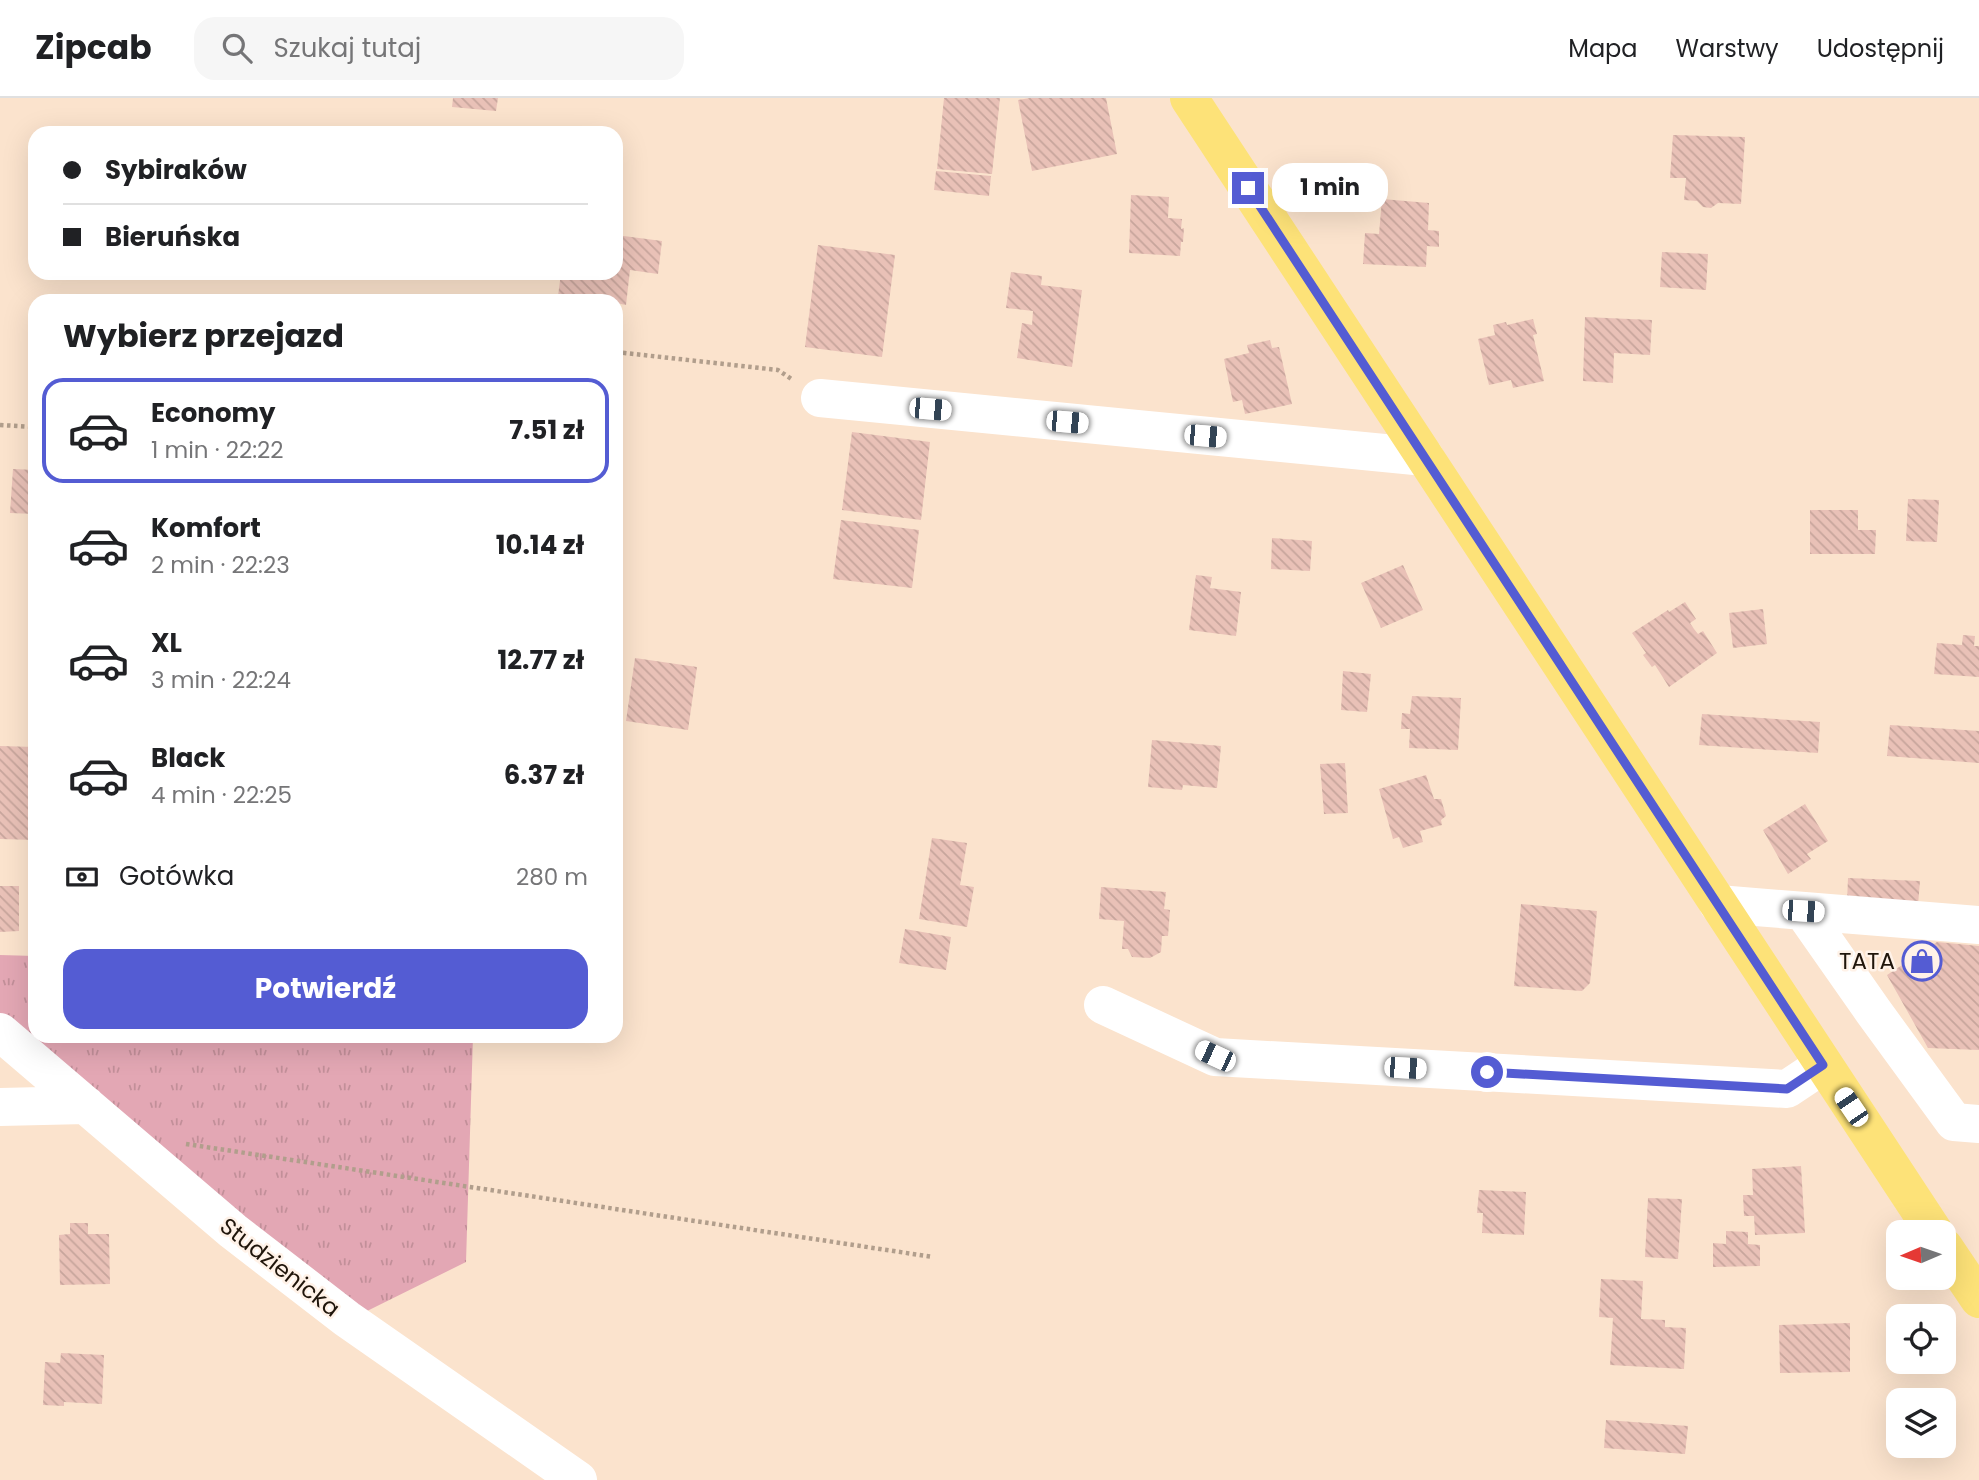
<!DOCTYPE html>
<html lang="pl">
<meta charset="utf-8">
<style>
:root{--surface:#fff;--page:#f6f6f6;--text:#202124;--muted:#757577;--line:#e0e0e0;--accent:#545cd3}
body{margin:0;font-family:Poppins,sans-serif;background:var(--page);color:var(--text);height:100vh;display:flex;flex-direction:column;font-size:26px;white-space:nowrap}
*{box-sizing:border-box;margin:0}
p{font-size:23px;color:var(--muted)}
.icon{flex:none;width:38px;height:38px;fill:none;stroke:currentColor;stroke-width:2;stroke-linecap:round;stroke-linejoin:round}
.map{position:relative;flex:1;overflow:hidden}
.sheet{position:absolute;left:28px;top:196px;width:595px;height:749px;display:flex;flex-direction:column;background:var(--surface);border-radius:21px;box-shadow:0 7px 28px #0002}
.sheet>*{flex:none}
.top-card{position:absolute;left:28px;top:28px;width:595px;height:154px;border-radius:21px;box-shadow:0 7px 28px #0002;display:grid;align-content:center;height:154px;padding:0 35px;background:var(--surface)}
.needle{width:46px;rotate:268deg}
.fabs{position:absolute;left:1886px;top:1122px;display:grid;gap:14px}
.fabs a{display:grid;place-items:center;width:70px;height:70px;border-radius:14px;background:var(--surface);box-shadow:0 7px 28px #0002;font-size:35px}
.end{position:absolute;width:32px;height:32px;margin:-16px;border:9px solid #545cd3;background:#fff;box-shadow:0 0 0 4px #fff}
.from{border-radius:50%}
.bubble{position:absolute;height:49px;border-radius:21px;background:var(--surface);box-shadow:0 7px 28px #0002;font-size:23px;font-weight:700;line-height:49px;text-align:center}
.car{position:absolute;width:21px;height:42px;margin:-21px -10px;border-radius:9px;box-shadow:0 0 5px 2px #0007;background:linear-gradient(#fff 24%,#345 0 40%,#fff 0 76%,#345 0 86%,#fff 0)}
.top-card b{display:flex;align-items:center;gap:24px;height:66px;font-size:26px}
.top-card b+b{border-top:2px solid var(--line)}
.top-card i{width:18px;height:18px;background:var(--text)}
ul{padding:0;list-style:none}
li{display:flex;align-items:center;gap:21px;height:105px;margin:0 14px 10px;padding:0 21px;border:4px solid transparent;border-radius:21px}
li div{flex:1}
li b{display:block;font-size:26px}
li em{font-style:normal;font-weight:700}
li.on{border-color:var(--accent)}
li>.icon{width:63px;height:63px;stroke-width:1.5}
h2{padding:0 35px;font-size:32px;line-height:84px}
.pay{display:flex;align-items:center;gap:18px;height:77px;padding:0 35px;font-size:26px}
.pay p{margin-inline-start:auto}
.action{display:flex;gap:14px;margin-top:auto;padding:14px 35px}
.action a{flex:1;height:80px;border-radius:21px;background:var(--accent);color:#fff;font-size:28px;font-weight:700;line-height:80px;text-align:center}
header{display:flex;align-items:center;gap:42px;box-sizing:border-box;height:98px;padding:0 35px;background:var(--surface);border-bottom:2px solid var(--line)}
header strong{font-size:33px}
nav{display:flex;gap:38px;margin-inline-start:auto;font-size:24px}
.search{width:490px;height:63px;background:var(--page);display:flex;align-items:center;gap:18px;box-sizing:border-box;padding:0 24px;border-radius:21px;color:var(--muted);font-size:26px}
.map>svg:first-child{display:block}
</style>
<header>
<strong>Zipcab</strong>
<div class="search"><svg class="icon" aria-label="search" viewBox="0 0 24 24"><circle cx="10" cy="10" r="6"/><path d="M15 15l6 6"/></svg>Szukaj tutaj</div>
<nav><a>Mapa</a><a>Warstwy</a><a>Udostępnij</a></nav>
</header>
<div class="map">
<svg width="1979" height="1382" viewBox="0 0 1979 1382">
<defs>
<pattern id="grass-tufts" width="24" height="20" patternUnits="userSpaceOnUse" patternTransform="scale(1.75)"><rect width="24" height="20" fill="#e3a7b4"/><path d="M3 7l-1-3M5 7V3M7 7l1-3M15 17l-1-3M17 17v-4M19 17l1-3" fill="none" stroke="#c28f99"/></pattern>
<pattern id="building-back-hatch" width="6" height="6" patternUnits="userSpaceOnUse" patternTransform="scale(1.75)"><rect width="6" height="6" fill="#e9c1b7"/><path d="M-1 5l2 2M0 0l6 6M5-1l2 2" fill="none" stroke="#c7a59c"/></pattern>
</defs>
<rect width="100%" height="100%" fill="#fbe3cd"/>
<path fill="url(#grass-tufts)" d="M0 857 35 858V938H473L466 1164 357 1218 0 919Z"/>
<path fill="url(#building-back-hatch)" d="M453 0H498L496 13 452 9Z
M944 0H1000L992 76 937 71Z
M1030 0H1106L1117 56 1032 73 1018 2Z
M1673 37 1745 39 1741 106 1718 105 1711 110 1703 109 1697 103 1684 102 1686 80H1670Z
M936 73 991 78 989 98 934 92Z
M1131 97 1169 99 1168 120 1182 121 1181 131 1184 130 1183 144H1181L1180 158 1129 155Z
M1382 101 1429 105 1428 132 1439 133V149L1427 148 1426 169 1363 166 1365 135 1379 136Z
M616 137 662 143 658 176 630 172 626 207 616 205V203H597L558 198 561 175H616Z
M818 147 895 157 882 259 805 249Z
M1662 154 1708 156 1706 192 1660 189Z
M1011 174 1042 178 1041 187 1082 192 1072 269 1017 260 1022 225 1032 227 1033 213 1006 210Z
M1585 219 1652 222 1650 257 1614 255 1613 285 1583 283Z
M1533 221 1537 236 1533 237 1544 283 1513 290 1511 282 1489 287 1478 241 1495 237 1493 227 1506 224 1507 227Z
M1270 242 1272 250 1279 249 1292 306 1245 316 1242 302 1233 304 1224 261 1249 255 1247 247Z
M852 334 930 344 921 422 842 412Z
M13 371 35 372V416L10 415Z
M1908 401 1939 402 1937 444 1906 443Z
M1810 412H1858V432H1876L1875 456H1810Z
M841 422 919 432 912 490 833 481Z
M1272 440 1312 443 1310 473 1271 471Z
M1403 467 1423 512 1381 530 1361 485Z
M1196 477 1212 479 1210 490 1241 494 1236 538 1189 532Z
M1685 504 1696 521 1690 525 1694 531 1698 536 1703 533 1717 555 1669 589 1655 567 1652 569 1643 557 1646 555 1632 535 1668 512 1669 514Z
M1763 511 1767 546 1733 550 1729 515Z
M1963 537 1975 538 1974 548H1979V579L1934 576 1937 545 1962 547Z
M635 560 697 569 688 632 626 623Z
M1343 573 1371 576 1367 614 1341 612Z
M1412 598 1461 600 1458 652 1409 650 1410 631H1401L1402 615 1410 616Z
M1702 616 1820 624 1818 655 1699 647Z
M1890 627 1979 633V665L1887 658Z
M1152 642 1221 648 1217 690 1183 687 1182 692 1148 689Z
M0 648 35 649V742L0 741Z
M1345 665 1348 715 1324 716 1320 666Z
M1426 677 1434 701H1441L1446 718 1441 722 1442 727 1420 733 1423 744 1403 750 1399 739 1393 741 1379 691Z
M1805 706 1828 743 1807 756 1811 761 1788 776 1763 732Z
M932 740 967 745 960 787 974 789 967 829 919 821Z
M1848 780 1920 783 1918 807 1847 804Z
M0 788H19V833L0 834Z
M1101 789 1166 794 1164 811 1170 812 1168 838H1162L1161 854 1150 860 1132 859 1128 851H1122L1124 823 1099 821Z
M1521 806 1597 813 1590 885 1582 893 1514 888Z
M905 831 951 839 946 872 899 865Z
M1937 844 1979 848V952L1928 950 1887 877Z
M1801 1068 1805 1135 1755 1137 1754 1118H1744L1743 1097H1753L1752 1071Z
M1479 1092 1526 1094 1524 1137 1482 1135 1483 1115H1477Z
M1648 1100 1682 1101 1678 1161 1645 1159Z
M70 1125H88V1136H109L110 1186 60 1187 59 1137 70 1136Z
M1726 1133 1748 1134V1146L1760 1147V1168L1713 1169V1145L1726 1146Z
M1601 1181 1643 1183 1641 1221 1665 1222V1229L1686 1230 1684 1271 1610 1267 1613 1220 1599 1219Z
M1850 1225V1274L1780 1275 1779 1227Z
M61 1255 104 1257 102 1306 64 1304V1308L43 1307 45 1264 60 1265Z
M1606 1322 1688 1328 1685 1356 1604 1350Z"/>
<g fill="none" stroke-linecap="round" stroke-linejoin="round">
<path stroke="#b19e8c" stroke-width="4.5" stroke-dasharray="3.5 3.5" stroke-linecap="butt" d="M616 254 778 272 793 282
M0 327 35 329
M186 1046 933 1159"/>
<path stroke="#fff" stroke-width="38" d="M820 300 1425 359
M1718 806 1979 827
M1803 813 1873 913 1954 1024 1979 1026
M1103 907 1215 959 1787 991 1823 967
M0 934 233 1133 347 1221 578 1382
M0 1009 86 1007"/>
<path stroke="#fde278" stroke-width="38" d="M1189 0 1934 1134
M1944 1149 1979 1201"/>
</g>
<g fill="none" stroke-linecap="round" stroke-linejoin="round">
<path stroke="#545cd3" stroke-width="9" d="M1248 90 1823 967 1787 991 1487 974"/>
</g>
<defs>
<g id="shop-ring" transform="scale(2.0125)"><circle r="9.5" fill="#fff2e8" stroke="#545cd3" stroke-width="1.5"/><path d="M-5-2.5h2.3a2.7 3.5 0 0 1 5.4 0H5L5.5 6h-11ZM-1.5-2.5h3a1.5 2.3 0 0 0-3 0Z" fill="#545cd3"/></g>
</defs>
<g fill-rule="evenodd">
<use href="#shop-ring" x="1922" y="863"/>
</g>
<g text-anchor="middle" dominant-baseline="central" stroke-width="5" stroke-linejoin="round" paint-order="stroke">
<g font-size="23" fill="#1f150b" stroke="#fff2e8" text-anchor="end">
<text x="1895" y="863">TATA</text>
</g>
<g font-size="23" fill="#1f150b" stroke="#fff2e8">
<text transform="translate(280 1169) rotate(38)">Studzienicka</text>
</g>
</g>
</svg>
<div class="fabs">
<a><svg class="needle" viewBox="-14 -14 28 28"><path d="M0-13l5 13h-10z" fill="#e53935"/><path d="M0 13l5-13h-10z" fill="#757577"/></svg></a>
<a><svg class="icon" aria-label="locate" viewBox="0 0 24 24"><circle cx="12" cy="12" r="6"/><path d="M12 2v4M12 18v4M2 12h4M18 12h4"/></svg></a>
<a><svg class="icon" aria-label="layers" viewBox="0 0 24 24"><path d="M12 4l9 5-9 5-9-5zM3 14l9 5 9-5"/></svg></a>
</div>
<i class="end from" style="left:1487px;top:974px"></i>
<i class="end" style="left:1248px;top:90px"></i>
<div class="bubble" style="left:1272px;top:65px;width:116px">1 min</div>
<i class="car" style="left:930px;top:311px;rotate:95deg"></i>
<i class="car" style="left:1067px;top:324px;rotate:95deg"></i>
<i class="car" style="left:1205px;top:338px;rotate:95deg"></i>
<i class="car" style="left:1803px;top:813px;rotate:94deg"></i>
<i class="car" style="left:1215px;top:958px;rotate:295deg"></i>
<i class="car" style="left:1405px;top:970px;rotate:93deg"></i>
<i class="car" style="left:1851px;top:1009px;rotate:326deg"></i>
<div class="top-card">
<b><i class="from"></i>Sybiraków</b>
<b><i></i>Bieruńska</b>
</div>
<section class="sheet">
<h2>Wybierz przejazd</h2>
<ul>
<li class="on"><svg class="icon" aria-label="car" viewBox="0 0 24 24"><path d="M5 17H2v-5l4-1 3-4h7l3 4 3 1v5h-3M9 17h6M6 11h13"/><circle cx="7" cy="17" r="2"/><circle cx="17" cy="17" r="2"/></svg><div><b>Economy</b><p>1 min · 22:22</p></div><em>7.51 zł</em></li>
<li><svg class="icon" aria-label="car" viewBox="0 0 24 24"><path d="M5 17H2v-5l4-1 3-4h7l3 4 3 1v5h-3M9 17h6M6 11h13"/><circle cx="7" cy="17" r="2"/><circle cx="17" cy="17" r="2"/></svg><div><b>Komfort</b><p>2 min · 22:23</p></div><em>10.14 zł</em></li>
<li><svg class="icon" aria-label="car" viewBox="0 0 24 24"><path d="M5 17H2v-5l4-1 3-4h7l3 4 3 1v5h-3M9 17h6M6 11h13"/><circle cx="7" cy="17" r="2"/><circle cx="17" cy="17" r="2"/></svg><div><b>XL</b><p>3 min · 22:24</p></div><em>12.77 zł</em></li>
<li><svg class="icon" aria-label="car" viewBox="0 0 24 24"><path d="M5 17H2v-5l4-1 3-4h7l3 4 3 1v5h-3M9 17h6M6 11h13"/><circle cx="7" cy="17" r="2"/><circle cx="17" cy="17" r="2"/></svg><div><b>Black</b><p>4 min · 22:25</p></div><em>6.37 zł</em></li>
</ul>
<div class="pay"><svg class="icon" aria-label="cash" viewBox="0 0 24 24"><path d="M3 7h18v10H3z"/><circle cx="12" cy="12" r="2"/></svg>Gotówka<p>280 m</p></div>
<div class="action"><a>Potwierdź</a></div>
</section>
</div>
